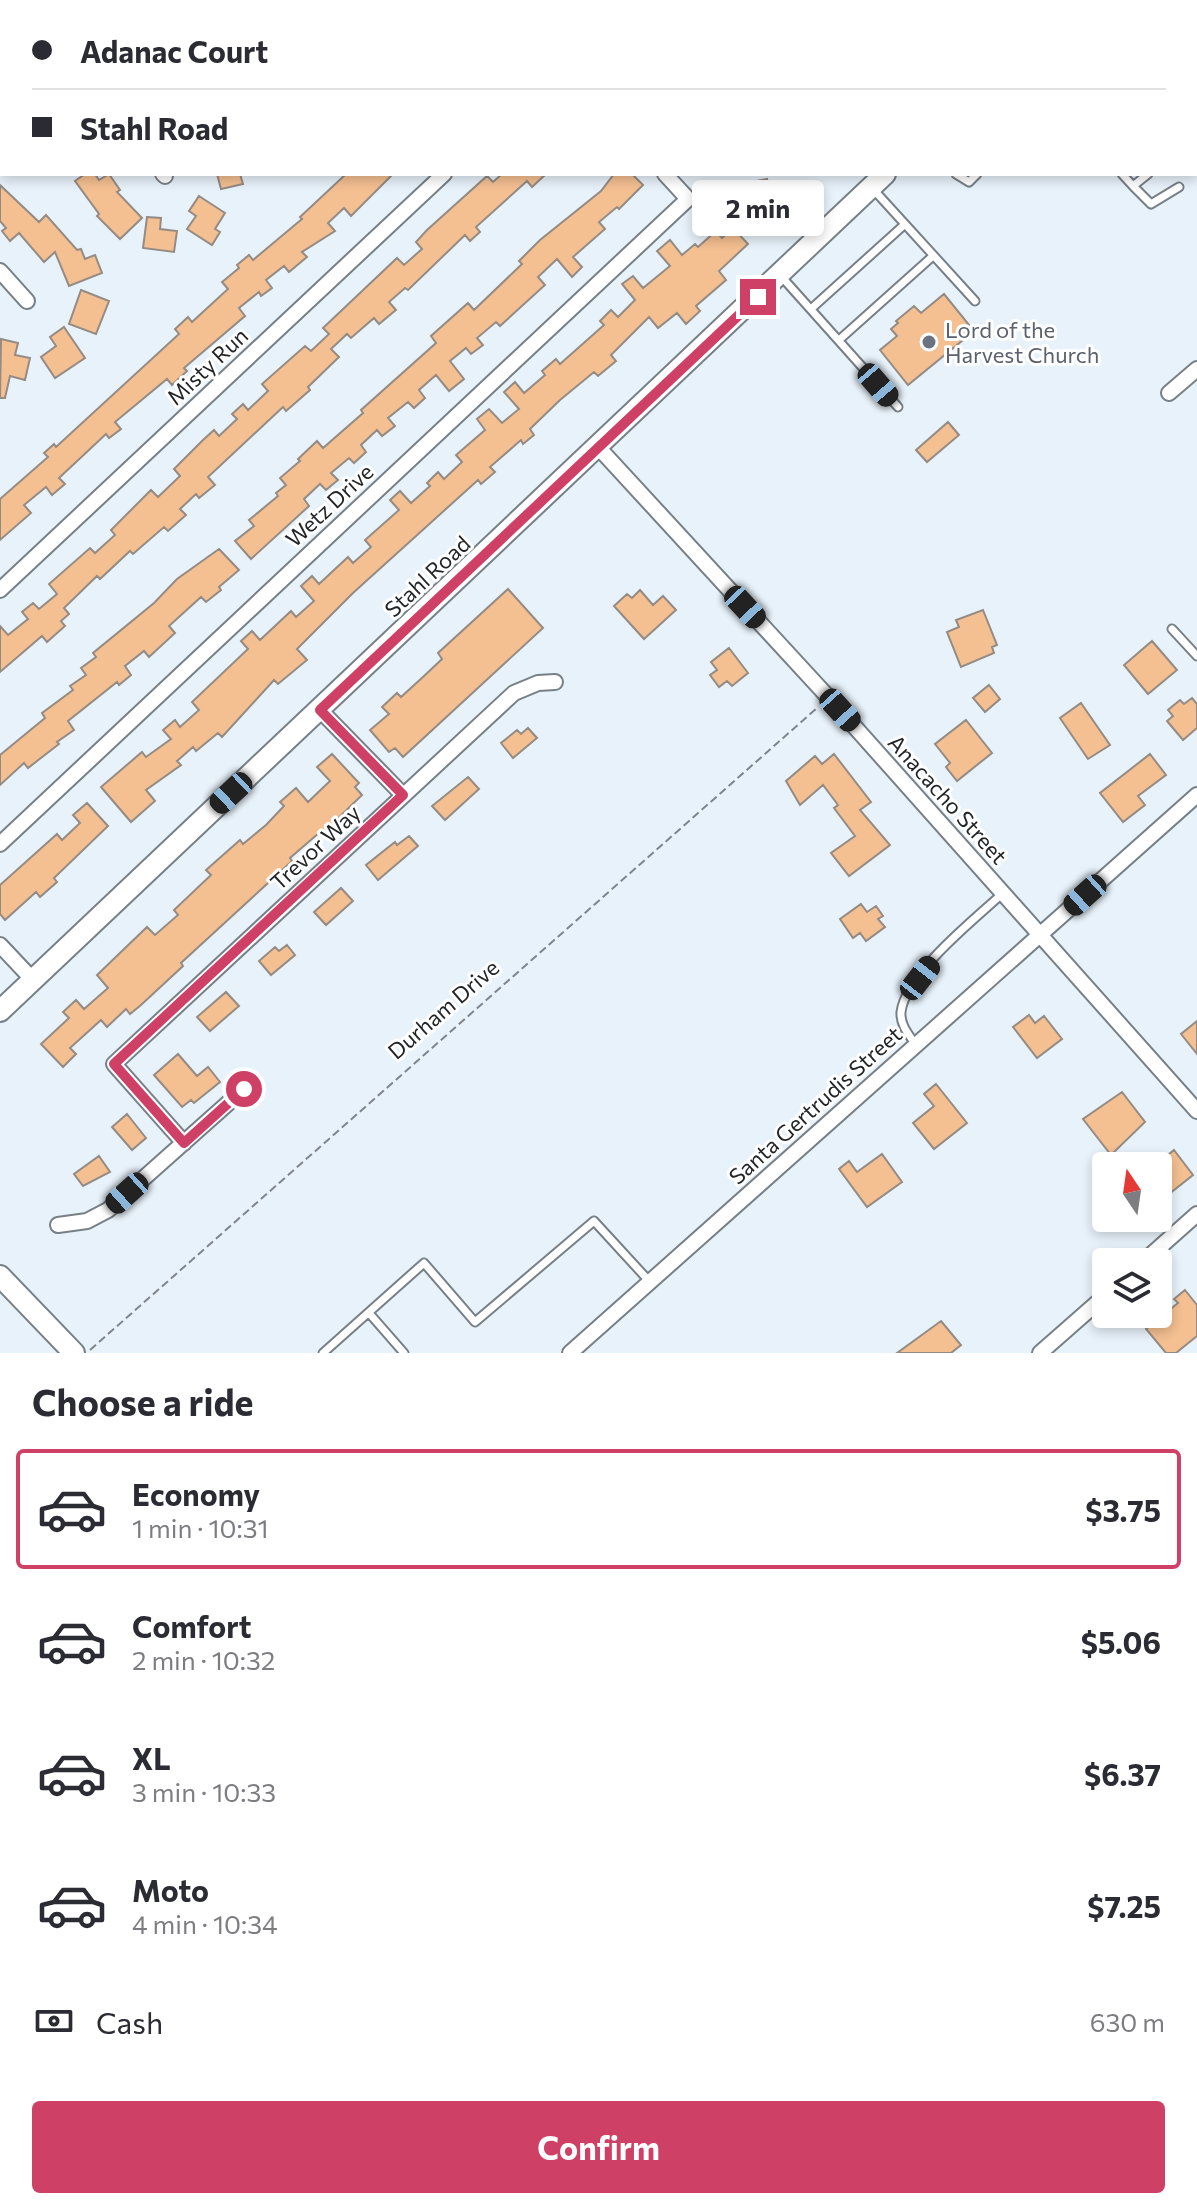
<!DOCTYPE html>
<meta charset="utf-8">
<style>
:root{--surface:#fff;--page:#f2f2f3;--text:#2b2b33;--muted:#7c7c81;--line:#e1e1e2;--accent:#cf4066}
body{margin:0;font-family:Commissioner,sans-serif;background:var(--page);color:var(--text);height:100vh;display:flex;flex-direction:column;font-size:30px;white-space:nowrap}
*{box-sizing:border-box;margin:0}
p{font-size:26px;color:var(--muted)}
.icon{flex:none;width:44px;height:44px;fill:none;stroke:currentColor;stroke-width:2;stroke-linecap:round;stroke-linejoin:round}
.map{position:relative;height:1353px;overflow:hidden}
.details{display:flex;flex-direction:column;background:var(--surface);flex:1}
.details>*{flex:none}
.banner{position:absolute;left:0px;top:0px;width:1198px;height:176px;box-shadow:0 4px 12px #0003;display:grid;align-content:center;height:176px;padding:0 32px;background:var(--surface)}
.needle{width:52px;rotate:347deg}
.tools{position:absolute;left:1092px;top:1152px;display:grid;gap:16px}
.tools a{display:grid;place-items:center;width:80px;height:80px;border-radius:8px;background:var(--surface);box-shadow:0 4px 12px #0003;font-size:40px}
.end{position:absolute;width:36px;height:36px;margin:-18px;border:10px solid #cf4066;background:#fff;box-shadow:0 0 0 4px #fff}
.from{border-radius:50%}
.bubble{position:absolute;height:56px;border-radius:8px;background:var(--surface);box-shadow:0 4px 12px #0003;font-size:26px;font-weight:700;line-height:56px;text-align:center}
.car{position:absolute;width:24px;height:48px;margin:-24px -12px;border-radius:10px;box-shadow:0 0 6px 2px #0007;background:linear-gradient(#222 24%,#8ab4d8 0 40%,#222 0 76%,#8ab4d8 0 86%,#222 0)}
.banner b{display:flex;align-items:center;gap:28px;height:76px;font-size:30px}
.banner b+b{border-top:2px solid var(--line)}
.banner i{width:20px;height:20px;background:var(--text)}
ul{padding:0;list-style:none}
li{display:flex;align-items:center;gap:24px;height:120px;margin:0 16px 12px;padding:0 16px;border:4px solid transparent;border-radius:8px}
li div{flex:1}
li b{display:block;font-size:30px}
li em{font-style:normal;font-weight:700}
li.current{border-color:var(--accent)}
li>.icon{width:72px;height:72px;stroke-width:1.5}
h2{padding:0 32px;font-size:36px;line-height:96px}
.pay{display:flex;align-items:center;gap:20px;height:88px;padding:0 32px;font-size:30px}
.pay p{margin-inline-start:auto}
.cta{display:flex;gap:16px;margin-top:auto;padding:16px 32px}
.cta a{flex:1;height:92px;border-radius:8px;background:var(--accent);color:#fff;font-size:32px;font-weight:700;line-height:92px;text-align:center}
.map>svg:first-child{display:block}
</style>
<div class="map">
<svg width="1197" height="1353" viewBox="0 0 1197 1353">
<rect width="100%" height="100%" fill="#e8f2fa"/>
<path fill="#f4bf91" stroke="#948b84" stroke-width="2" d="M85 174H95L99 180 109 174 120 190 117 192 142 218 120 239 97 216 99 214 75 181Z
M217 174H240L243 184 221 189Z
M346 174H393L351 216 344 208 328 223 335 231 302 252 307 257 289 272 284 266 266 280 272 288 261 296 259 292 239 308 245 316 184 368 187 371 172 385 167 379 115 422 121 429 109 438 106 434 59 478 65 484 52 495 46 487 24 505 31 513 0 540V499L48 457 44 453 54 444 56 447 179 334 175 329 188 317 192 322 228 289 222 282 239 268 237 265 249 255 253 260 302 219 300 217Z
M502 174H546L532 187 527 181 476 227 480 232 470 241 465 235 408 290 405 288 389 302 396 310 379 324 374 318 351 338 347 334 331 349 339 357 308 387 310 390 286 411 283 407 208 477 215 485 199 498 196 494 180 509 186 515 168 531 164 527 133 554 130 551 100 579 97 576 64 608 69 614 61 621 65 626 47 642 42 636 0 672V626L8 635 28 619 22 612 33 603 39 609 57 594 49 584 90 548 95 553 115 535 111 530 151 490 158 497 180 476 174 469 203 440 214 430 219 436 237 419 232 414 243 404 248 410 268 391 262 384 305 346 311 351 329 334 323 328 397 258 404 265 422 249 416 242 427 230 487 176 493 182Z
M614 174H632L643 185 619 209 617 207 599 222 605 229 573 257 582 267 572 277 557 259 538 277 545 285 500 326 496 322 477 338 483 345 471 354 466 348 450 361 464 379 449 391 436 375 419 390 425 398 414 408 408 402 388 418 395 426 382 436 377 430 361 445 366 452 354 463 349 458 331 473 338 480 326 490 320 484 304 499 309 506 251 559 235 541 254 526 249 520 278 496 276 493 286 485 280 478 300 461 298 459 317 441 323 448 363 413 361 410 436 343 431 336 468 303 474 310 522 264 519 261 540 240 601 191Z
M767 179 773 208 750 212 748 198 739 200 736 185Z
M0 185 39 222 46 215 77 250 81 249 85 259 95 255 102 273 69 286 55 252 44 262 19 233 10 241 2 231 6 228 0 221Z
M199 196 225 213 215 229 220 232 212 245 187 229 196 216 189 211Z
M147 217 161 218 160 229 177 231 174 252 143 248Z
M733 228 748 244 719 271 726 280 696 306 700 311 686 324 677 313 658 328 649 317 611 355 616 361 598 376 594 372 560 400 530 429 534 435 523 444 521 440 490 467 495 472 481 484 478 480 353 593 297 649 307 660 278 684 274 680 222 737 218 733 196 751 193 747 177 761 181 765 146 790 155 801 131 822 101 787 142 752 146 757 171 739 163 730 175 720 180 727 199 710 192 702 248 649 241 641 252 631 260 640 291 611 296 617 314 601 301 586 312 576 319 584 348 557 353 563 371 547 365 540 399 510 390 500 400 491 411 503 430 486 427 483 438 472 444 479 462 462 456 455 485 430 477 419 489 409 502 423 519 409 504 392 515 382 524 393 545 375 542 371 556 359 560 364 604 325 600 321 611 310 618 317 635 300 622 284 633 276 643 288 670 266 657 251 670 240 682 255 695 244 698 247 716 231 722 238Z
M81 290 109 301 96 334 69 324Z
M944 294 974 331 908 385 880 350 897 336 891 329 898 323 896 321 914 306 921 313Z
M64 327 85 358 55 378 41 357 56 346 50 337Z
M1 339 18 343 15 355 30 358 25 380 10 376 5 398H0Z
M948 422 959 435 927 462 916 450Z
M219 549 239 570 219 587 221 590 206 602 201 597 169 626 175 633 149 657 144 651 125 666 131 675 119 685 117 682 68 721 74 730 57 742 59 744 28 768 24 763 0 785V755L45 718 42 713 73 690 70 686 86 675 81 668 96 657 93 653 154 603 177 579Z
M508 589 543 628 403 757 395 748 389 752 370 730 389 714 382 707 397 693 401 697 424 676 442 659 438 653Z
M640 590 653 605 663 596 676 610 644 639 614 606 627 594 632 598Z
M983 610 997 645 992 647 994 653 961 667 947 632 959 627 956 620Z
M1152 641 1177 670 1148 694 1124 665Z
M729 648 748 673 732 686 727 681 719 687 710 675 717 670 711 662Z
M989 685 1000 699 985 712 973 698Z
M1192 698 1197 704V728L1183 740 1167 721 1173 716 1168 710 1180 700 1184 704Z
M1081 703 1110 745 1088 759 1060 718Z
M966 720 992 753 957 781 946 767 950 763 935 744Z
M528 728 537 738 513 758 501 743 517 730 521 734Z
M332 754 359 783 355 787 362 795 322 834 320 832 290 858 292 861 181 963 183 966 141 1005 130 1014 126 1009 107 1027 101 1020 70 1048 76 1054 63 1067 41 1044 69 1018 63 1012 76 1000 84 1009 108 988 97 975 147 927 155 935 178 915 174 910 211 875 206 870 240 840 243 844 266 825 284 806 280 802 296 788 308 802 330 781 317 767Z
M834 754 871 802 860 810 890 845 849 876 831 853 855 836 834 808 838 805 823 785 800 805 786 781 815 756 822 764Z
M1150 754 1166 775 1138 796 1145 805 1123 822 1100 793Z
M468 777 479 789 445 820 432 806Z
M87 803 108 826 54 878 57 882 40 897 36 892 5 920 0 914V885L57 834 62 840 80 823 73 815Z
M409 836 418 846 378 880 366 865 395 842 397 845Z
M341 888 353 901 326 925 314 912Z
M861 904 867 912 876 906 883 916 878 919 885 927 866 941 860 933 853 938 840 919Z
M287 945 295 955 271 975 259 961 275 947 279 951Z
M226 992 239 1006 210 1031 197 1017Z
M1029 1015 1035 1023 1044 1016 1062 1039 1037 1058 1013 1027Z
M1197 1021V1054L1181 1034Z
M178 1054 197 1076 208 1067 220 1082 194 1103 191 1100 182 1107 154 1075Z
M936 1084 967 1123 934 1149 913 1123 934 1106 924 1094Z
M1122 1092 1145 1122 1111 1155 1083 1119Z
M127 1114 146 1138 132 1150 112 1127Z
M1174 1150 1193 1175 1169 1194 1158 1179V1163Z
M882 1154 902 1182 867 1207 839 1169 849 1161 857 1172Z
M99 1156 110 1172 83 1186 74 1174Z
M1185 1290 1197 1305V1336L1176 1353H1166L1146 1329 1178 1303 1174 1299Z
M941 1321 961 1345 951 1353H897Z"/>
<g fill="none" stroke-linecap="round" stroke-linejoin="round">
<g stroke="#778087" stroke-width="11">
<path id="lane" d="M949 0 951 2
M1000 2 1002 0
M1196 77 1197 78
M1196 135 1197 136
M956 174 969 182 977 174
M1122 174 1133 186 1148 174
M1133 186 1151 204 1179 187
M873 189 975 301
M780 275 898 407
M812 308 904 225
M839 340 933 256
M1172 629 1197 656
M916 1045C909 1035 900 1025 901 1012 906 973 975 919 1003 893
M369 1313 404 1353
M323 1353 424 1263 475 1322 594 1221 650 1282"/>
</g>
<g stroke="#778087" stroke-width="18">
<path id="street" d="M250 0 252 2
M502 0 504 2
M0 2 2 4
M689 2 692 0
M163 174 165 176
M0 271 27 301
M1169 393 1197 369
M598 447 829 698 1197 1111
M0 590 444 174
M320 710 403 795
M0 844 688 199 665 174
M0 945 33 980
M184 1143 114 1064 514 693 538 683 555 682
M58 1225 87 1221 108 1210 244 1089
M1143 1262 1197 1214
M570 1353 1197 795
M1040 1353 1106 1295"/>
</g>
<g stroke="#778087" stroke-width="24">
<path id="secondary" d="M1049 2 1051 0
M1087 2 1089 0
M0 1011 885 174
M0 1276 74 1353"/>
</g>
<path stroke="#7f858b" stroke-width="2" stroke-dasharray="8 4" stroke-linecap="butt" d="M90 1350 817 708"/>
<use href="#lane" stroke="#fff" stroke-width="7"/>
<use href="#street" stroke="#fff" stroke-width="14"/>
<use href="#secondary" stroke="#fff" stroke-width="20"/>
</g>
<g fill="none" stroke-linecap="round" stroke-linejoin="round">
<path stroke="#cf4066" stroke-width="10" d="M244 1089 184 1143 114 1064 403 795 320 710 758 297"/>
</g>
<circle fill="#6b7280" stroke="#fff" stroke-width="3" cx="929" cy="342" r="8"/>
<g text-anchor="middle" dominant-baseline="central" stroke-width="6" stroke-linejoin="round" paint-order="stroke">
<g font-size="22" fill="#5b616d" stroke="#fff" text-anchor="start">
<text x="945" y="329">Lord of the<tspan x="945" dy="25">Harvest Church</tspan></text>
</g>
<g font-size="22" fill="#222528" stroke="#fff">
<text transform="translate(207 366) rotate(-43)">Misty Run</text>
<text transform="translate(329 505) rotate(-43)">Wetz Drive</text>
<text transform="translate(427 576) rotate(-43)">Stahl Road</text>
<text transform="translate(948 799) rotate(48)">Anacacho Street</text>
<text transform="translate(315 847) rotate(-43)">Trevor Way</text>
<text transform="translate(443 1009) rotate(-41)">Durham Drive</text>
<text transform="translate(815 1105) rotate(-42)">Santa Gertrudis Street</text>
</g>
</g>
</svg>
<div class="tools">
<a><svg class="needle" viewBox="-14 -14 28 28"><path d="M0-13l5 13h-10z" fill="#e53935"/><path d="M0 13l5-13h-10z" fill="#7c7c81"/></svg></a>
<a><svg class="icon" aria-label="layers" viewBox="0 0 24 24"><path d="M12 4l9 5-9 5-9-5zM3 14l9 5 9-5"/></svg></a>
</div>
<i class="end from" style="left:244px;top:1089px"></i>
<i class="end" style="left:758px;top:297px"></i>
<div class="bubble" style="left:692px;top:180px;width:132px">2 min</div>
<i class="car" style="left:878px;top:385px;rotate:139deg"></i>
<i class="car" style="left:745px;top:607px;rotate:137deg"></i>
<i class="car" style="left:840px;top:710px;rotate:138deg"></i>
<i class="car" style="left:231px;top:793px;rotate:227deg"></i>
<i class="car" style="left:1085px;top:895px;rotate:228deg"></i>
<i class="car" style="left:920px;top:978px;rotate:38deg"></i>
<i class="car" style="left:127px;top:1193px;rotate:228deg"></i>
<div class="banner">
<b><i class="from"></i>Adanac Court</b>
<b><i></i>Stahl Road</b>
</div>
</div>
<section class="details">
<h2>Choose a ride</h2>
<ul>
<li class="current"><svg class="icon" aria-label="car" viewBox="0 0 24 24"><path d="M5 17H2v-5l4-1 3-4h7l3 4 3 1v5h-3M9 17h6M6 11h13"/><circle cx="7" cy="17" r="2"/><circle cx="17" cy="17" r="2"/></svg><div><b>Economy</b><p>1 min · 10:31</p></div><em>$3.75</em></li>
<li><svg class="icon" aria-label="car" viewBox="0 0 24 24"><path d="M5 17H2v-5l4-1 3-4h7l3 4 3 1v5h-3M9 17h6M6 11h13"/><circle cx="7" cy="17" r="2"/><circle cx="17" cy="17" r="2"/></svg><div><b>Comfort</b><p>2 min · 10:32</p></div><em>$5.06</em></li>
<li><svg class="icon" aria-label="car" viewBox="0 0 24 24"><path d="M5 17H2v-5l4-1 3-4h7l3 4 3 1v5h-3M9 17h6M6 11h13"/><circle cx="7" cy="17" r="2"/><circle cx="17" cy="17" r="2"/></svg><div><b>XL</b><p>3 min · 10:33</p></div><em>$6.37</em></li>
<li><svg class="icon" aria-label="car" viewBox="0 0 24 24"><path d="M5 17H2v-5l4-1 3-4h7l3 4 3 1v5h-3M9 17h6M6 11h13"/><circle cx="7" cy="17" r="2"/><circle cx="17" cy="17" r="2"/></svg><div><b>Moto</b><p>4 min · 10:34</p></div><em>$7.25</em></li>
</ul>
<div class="pay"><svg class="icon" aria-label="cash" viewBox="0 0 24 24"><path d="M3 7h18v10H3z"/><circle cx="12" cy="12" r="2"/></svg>Cash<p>630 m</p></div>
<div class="cta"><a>Confirm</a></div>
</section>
